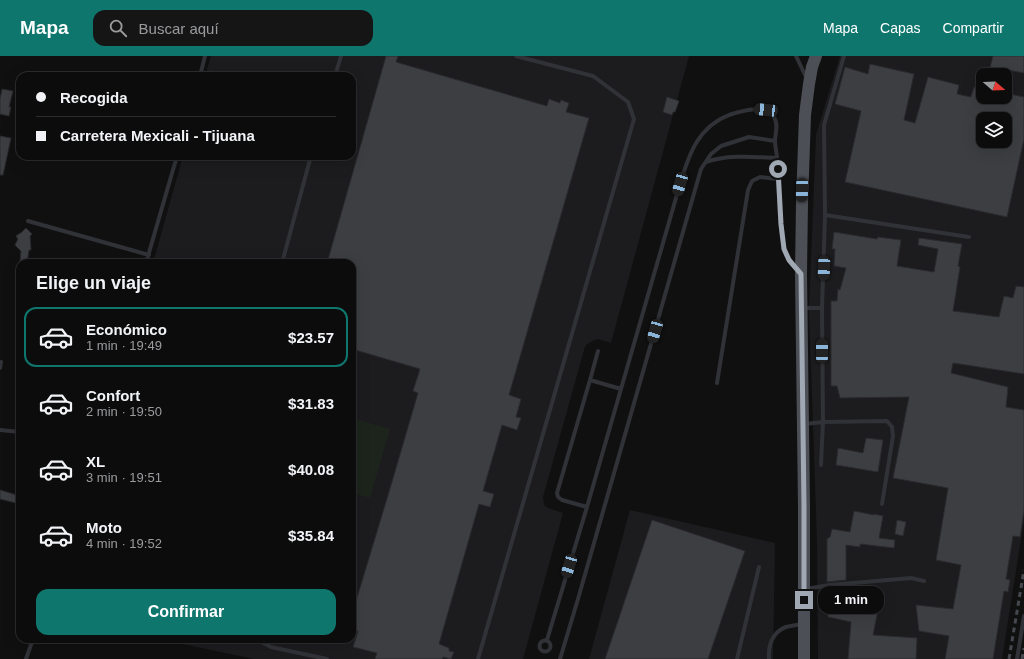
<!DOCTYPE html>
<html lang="es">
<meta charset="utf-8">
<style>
:root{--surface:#0c0c0d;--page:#151516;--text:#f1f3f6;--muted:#9a9b9d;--line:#2c2c2e;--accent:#0f766e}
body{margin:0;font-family:Arial,sans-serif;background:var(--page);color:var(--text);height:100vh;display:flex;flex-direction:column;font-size:15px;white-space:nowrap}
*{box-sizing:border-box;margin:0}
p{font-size:13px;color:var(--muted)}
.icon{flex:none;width:22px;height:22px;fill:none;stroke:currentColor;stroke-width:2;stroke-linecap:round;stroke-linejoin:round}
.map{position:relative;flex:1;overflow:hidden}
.panel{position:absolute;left:16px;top:203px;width:340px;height:384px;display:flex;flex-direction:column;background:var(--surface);border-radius:12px;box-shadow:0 4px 16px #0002,0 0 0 1px var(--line)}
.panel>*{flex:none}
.hud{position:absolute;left:16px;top:16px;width:340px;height:88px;border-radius:12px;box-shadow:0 4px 16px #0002,0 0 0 1px var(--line);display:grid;align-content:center;height:88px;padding:0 20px;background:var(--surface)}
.needle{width:26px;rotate:109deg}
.tools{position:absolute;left:976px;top:12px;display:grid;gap:8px}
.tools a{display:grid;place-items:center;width:36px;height:36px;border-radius:8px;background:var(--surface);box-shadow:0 4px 16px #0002,0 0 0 1px var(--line);font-size:20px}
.end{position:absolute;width:18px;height:18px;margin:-9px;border:5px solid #a0a8b3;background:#111;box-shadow:0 0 0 2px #111}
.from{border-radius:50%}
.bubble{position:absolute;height:28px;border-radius:12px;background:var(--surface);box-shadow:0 4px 16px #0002,0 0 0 1px var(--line);font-size:13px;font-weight:700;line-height:28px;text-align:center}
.car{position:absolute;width:12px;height:24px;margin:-12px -6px;border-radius:5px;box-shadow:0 0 3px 1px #0007;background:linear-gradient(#222 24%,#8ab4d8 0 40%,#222 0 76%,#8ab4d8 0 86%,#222 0)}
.hud b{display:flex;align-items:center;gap:14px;height:38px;font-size:15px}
.hud b+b{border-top:1px solid var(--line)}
.hud i{width:10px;height:10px;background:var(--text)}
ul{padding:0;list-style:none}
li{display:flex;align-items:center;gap:12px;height:60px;margin:0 8px 6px;padding:0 12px;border:2px solid transparent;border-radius:12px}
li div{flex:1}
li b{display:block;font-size:15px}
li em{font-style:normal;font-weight:700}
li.on{border-color:var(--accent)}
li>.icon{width:36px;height:36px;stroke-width:1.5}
h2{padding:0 20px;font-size:18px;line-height:48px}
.cta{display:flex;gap:8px;margin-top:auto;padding:8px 20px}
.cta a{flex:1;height:46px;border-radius:12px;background:var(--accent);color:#fff;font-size:16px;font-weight:700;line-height:46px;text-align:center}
header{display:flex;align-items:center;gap:24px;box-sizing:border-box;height:56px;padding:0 20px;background:var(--accent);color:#fff}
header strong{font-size:19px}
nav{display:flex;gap:22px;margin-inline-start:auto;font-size:14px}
.search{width:280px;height:36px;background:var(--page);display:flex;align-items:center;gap:10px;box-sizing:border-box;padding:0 14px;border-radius:12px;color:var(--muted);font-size:15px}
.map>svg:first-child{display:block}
</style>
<header>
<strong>Mapa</strong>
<div class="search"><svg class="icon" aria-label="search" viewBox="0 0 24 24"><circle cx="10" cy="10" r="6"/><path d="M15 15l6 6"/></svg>Buscar aquí</div>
<nav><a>Mapa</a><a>Capas</a><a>Compartir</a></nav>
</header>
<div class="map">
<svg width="1024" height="603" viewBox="0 0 1024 603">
<rect width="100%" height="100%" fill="#101011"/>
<path fill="#1c1c1e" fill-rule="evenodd" d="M211 0H689L611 287 599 283 594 284 586 289 584 294 543 441 544 449 548 452 563 457 523 603H254L159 583H352V207H153L183 100H352V20H205Z
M840 0H1024V464L1002 603H818L817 485 809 254 816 79ZM983 19H1005V41H983ZM983 63H1005V85H983Z
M630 454 775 487 773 603H589Z"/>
<path fill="#1c241c" d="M352 362 390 373 370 442 352 437Z"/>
<path fill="#3c3e42" stroke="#2a2a2e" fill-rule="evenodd" d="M386 0H398L396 6 547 50 549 43 560 47 561 44 569 47 566 56 589 62 509 339 521 343 516 361 521 362 517 374 502 369 483 435 494 438 490 451 479 448 439 588 449 592V595L454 596 451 603 443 601 442 603H375L377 597 353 591 358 575H352L355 566 352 565V558L389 436 418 337 413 335 420 313 352 293V207H327Z
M993 0H1024V17L990 11Z
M870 8 914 18 904 64 915 67 928 21 959 29 957 38 971 41 974 31 983 33V41H1005V37L1024 41V83L1007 161 845 126 861 55 835 48 845 11 868 18ZM983 63H1005V85H983Z
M2 33 13 35 9 51H11L9 60 0 58V43Z
M667 41 679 45 675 56H673L672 59 663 56Z
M0 80 11 82 3 119H0Z
M26 172 32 178 30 180 31 194H29L27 207H20V218H19L21 195 15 189 18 183 16 180 22 176Z
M834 176 877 183 878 181 901 184 897 210 934 216 938 193 918 189 919 182 962 188 958 210 960 211 953 255 999 261 1004 240 1013 242 1016 230 1024 231V318L953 307 951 317 1008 331 1006 351 1024 354V454L1020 481 1013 480 1006 523 1010 524 1008 536 1004 535 993 603H945L949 580 919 575 916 549 953 553 961 509 936 504 948 432 893 422 909 341 840 342 837 330H831V245H837L838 233 840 234 846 212 834 210 835 193H832Z
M866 382 883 384 878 416 836 409 838 392 863 397Z
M0 434 20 440V448L0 443Z
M854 455 874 459V458L883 460 879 482 895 484 894 492 860 488V491L846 489V524L827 526V483L830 481 832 473 850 476Z
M652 464 745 495 708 603H605Z
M897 464 906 466 903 480 895 478Z
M846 531V539L864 535 881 539 873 579 917 582 916 603H848L851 566 828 561V533Z"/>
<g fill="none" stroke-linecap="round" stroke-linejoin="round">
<path stroke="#313237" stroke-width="4" d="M796 0 806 21
M200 20 205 0
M335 20 341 0
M706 106C729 98 754 101 777 102
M825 159 969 181
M28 165 149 199
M146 207 177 100
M282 207 311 100
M803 252H822
M0 312 1 306
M590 324 598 295
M717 327 748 134 752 125 760 121 778 123
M805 368 823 366 822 252 825 159 824 69 844 0
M0 374 20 376
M821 409 823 366 887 365 892 371 893 380 882 448
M587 451 562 444 558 441 557 437 590 324 621 333
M805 533 830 529 911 522 924 525
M256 583 271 591 327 603
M547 584 587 451 680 128C689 98 698 71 729 59 741 55 767 48 774 61 779 69 775 77 775 85 775 91 777 97 777 103 778 123 779 142 780 161 781 172 781 184 785 194 788 202 792 208 798 215
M539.5 590a5.5 5.5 0 1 1 11 0a5.5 5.5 0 1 1-11 0Z
M26 603 33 583
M478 603 634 63 628 46 593 20 516 0
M560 603 578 543 701 113 711 98 721 90 749 81 775 85
M737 603 759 511
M769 603C768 590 772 576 786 571 791 570 796 569 802 568
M1017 603 1024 560"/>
<path stroke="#4c4f56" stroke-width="12" d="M804 603V450L801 218 802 147 805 59 809 28 812 11 816 0"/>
<path stroke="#45484e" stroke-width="3" stroke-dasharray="5 4" stroke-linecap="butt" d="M1009 603 1024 514
M1022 603 1024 592"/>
</g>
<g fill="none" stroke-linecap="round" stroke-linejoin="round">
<path stroke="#a0a8b3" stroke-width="5" d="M778 113 781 168 784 193 789 204 801 218 804 450V544"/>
</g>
</svg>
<div class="tools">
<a><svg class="needle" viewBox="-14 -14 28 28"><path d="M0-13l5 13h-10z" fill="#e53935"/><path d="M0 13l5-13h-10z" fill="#9a9b9d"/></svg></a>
<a><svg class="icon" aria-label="layers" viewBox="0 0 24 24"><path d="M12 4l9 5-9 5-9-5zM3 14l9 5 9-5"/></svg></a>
</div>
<i class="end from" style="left:778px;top:113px"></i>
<i class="end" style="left:804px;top:544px"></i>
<div class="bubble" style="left:818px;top:530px;width:66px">1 min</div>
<i class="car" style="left:766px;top:54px;rotate:276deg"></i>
<i class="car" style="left:680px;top:128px;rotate:196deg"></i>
<i class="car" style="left:802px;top:134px;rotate:181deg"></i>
<i class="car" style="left:824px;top:212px;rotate:182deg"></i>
<i class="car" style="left:655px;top:275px;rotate:196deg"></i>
<i class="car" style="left:822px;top:295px;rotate:0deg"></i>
<i class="car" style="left:569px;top:510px;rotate:197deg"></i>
<div class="hud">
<b><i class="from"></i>Recogida</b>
<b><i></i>Carretera Mexicali - Tijuana</b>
</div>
<section class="panel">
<h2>Elige un viaje</h2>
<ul>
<li class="on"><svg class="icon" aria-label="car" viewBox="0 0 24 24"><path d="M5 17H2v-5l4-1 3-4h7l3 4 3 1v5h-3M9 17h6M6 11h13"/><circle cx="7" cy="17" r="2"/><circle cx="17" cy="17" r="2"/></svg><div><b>Económico</b><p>1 min · 19:49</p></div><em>$23.57</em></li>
<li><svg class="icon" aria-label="car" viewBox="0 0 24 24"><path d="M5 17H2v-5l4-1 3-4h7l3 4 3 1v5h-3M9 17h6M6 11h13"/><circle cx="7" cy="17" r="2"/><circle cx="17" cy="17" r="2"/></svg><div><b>Confort</b><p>2 min · 19:50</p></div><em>$31.83</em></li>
<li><svg class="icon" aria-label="car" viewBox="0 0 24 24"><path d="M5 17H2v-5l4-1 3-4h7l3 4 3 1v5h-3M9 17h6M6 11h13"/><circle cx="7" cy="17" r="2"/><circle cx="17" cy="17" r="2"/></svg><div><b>XL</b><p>3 min · 19:51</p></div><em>$40.08</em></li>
<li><svg class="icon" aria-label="car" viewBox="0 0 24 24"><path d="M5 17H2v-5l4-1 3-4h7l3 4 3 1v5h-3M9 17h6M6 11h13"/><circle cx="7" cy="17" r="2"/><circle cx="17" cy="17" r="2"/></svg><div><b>Moto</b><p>4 min · 19:52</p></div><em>$35.84</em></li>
</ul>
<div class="cta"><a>Confirmar</a></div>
</section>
</div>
